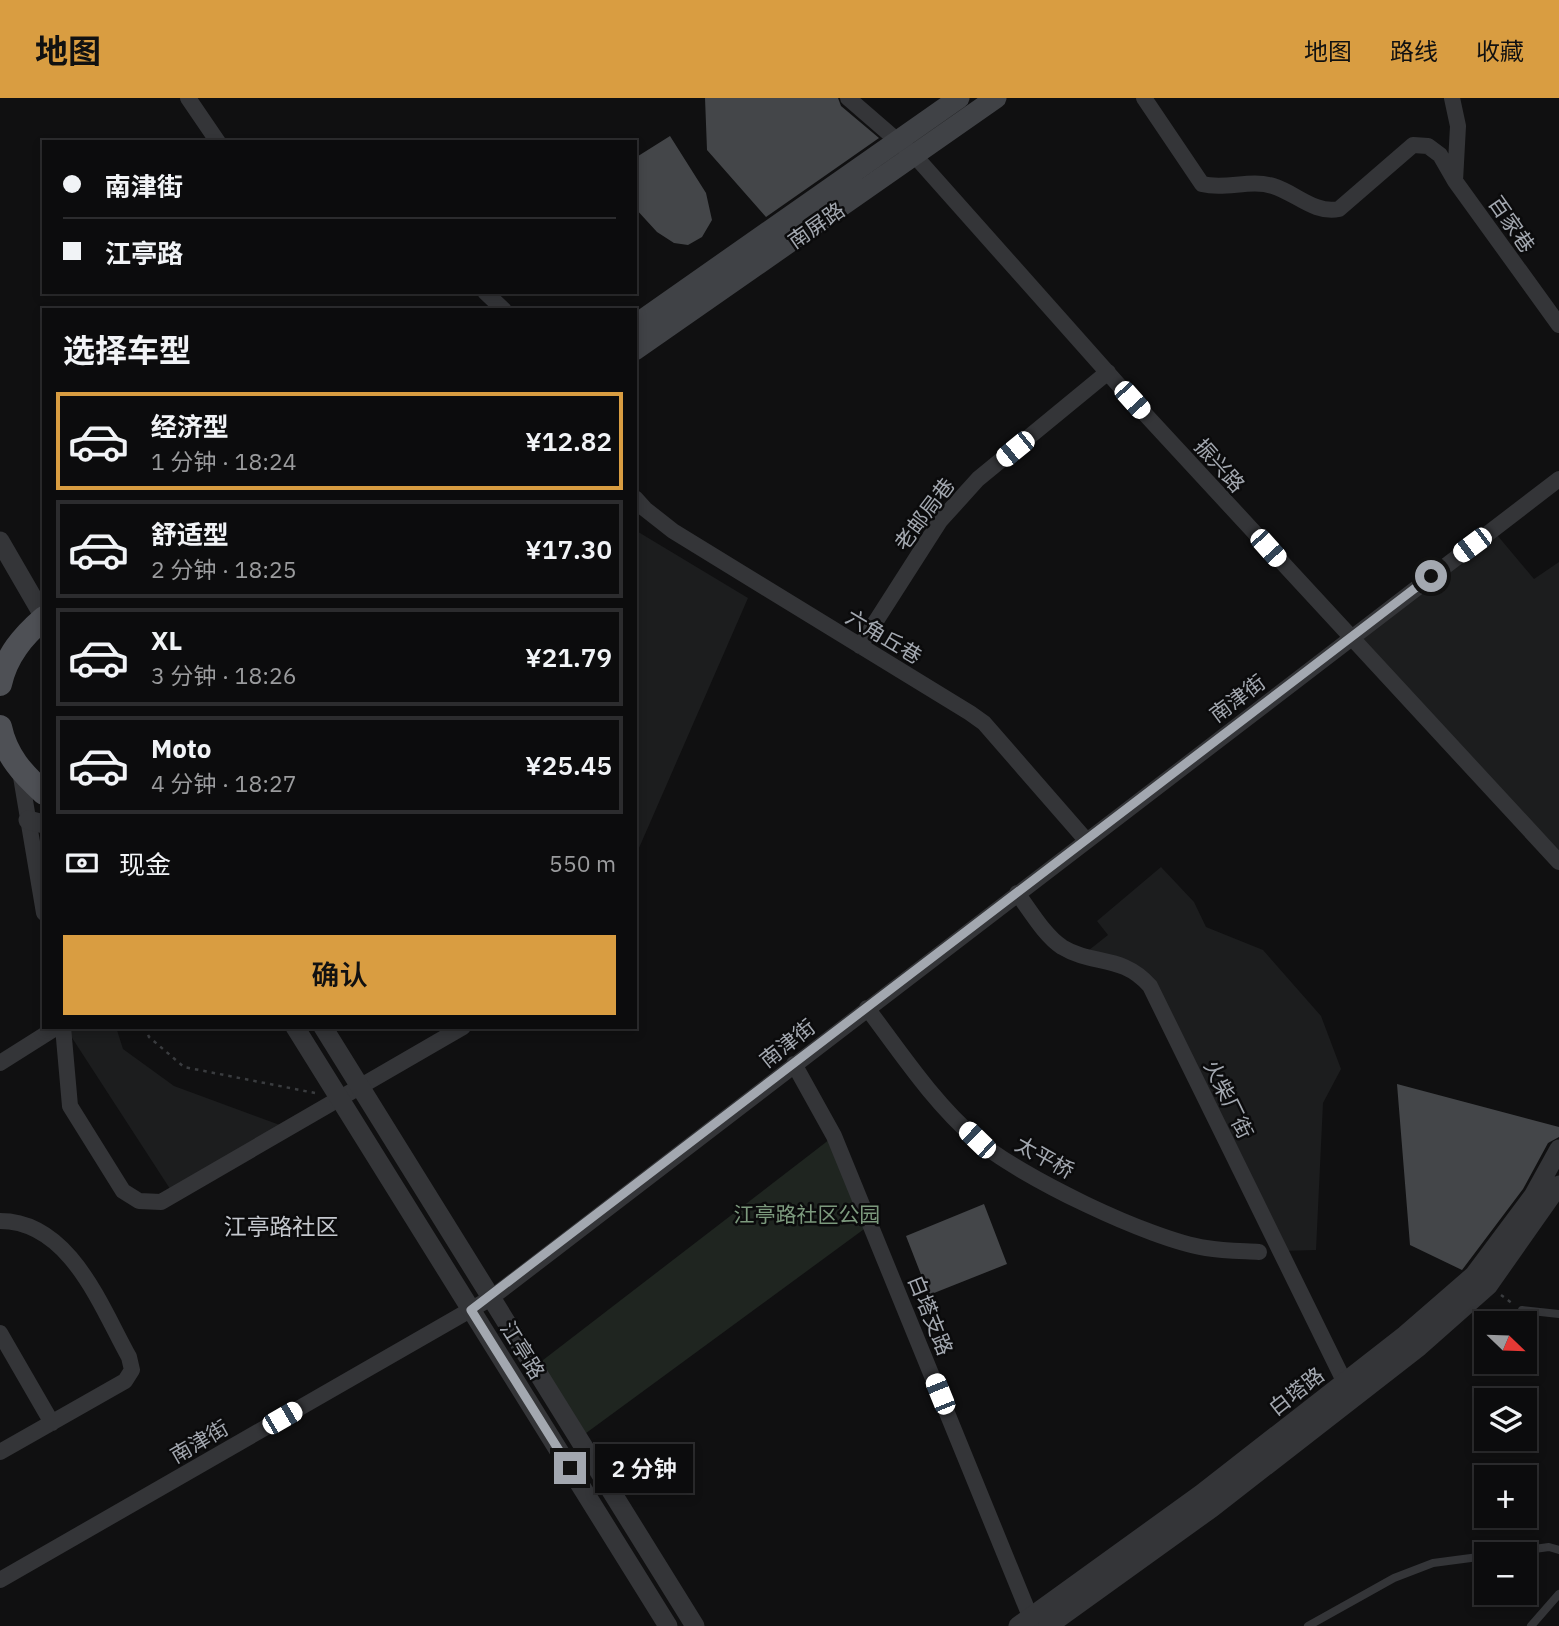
<!DOCTYPE html>
<html lang="zh">
<meta charset="utf-8">
<style>
:root{--surface:#0c0c0d;--page:#1a1a1b;--text:#f1f3f6;--muted:#9a9b9d;--line:#2c2c2e;--accent:#d99d41}
body{margin:0;font-family:"IBM Plex Sans","Noto Sans SC",sans-serif;background:var(--page);color:var(--text);height:100vh;display:flex;flex-direction:column;font-size:26px;white-space:nowrap}
*{box-sizing:border-box;margin:0}
p{font-size:23px;color:var(--muted)}
.icon{flex:none;width:38px;height:38px;fill:none;stroke:currentColor;stroke-width:2;stroke-linecap:round;stroke-linejoin:round}
.map{position:relative;flex:1;overflow:hidden}
.drawer{position:absolute;left:42px;top:210px;width:595px;height:721px;display:flex;flex-direction:column;background:var(--surface);border-radius:0px;box-shadow:0 4px 10px #0003,0 0 0 2px var(--line)}
.drawer>*{flex:none}
.top-card{position:absolute;left:42px;top:42px;width:595px;height:154px;border-radius:0px;box-shadow:0 4px 10px #0003,0 0 0 2px var(--line);display:grid;align-content:center;height:154px;padding:0 21px;background:var(--surface)}
.needle{width:46px;rotate:113deg}
.fabs{position:absolute;left:1474px;top:1213px;display:grid;gap:14px}
.fabs a{display:grid;place-items:center;width:63px;height:63px;border-radius:0px;background:var(--surface);box-shadow:0 4px 10px #0003,0 0 0 2px var(--line);font-size:35px}
.end{position:absolute;width:32px;height:32px;margin:-16px;border:9px solid #a3a8b0;background:#111;box-shadow:0 0 0 4px #111}
.from{border-radius:50%}
.bubble{position:absolute;height:49px;border-radius:0px;background:var(--surface);box-shadow:0 4px 10px #0003,0 0 0 2px var(--line);font-size:23px;font-weight:600;line-height:49px;text-align:center}
.car{position:absolute;width:21px;height:42px;margin:-21px -10px;border-radius:9px;box-shadow:0 0 5px 2px #0007;background:linear-gradient(#fff 24%,#345 0 40%,#fff 0 76%,#345 0 86%,#fff 0)}
.top-card b{display:flex;align-items:center;gap:24px;height:66px;font-size:26px}
.top-card b+b{border-top:2px solid var(--line)}
.top-card i{width:18px;height:18px;background:var(--text)}
ul{padding:0;list-style:none}
li{display:flex;align-items:center;gap:21px;height:98px;margin:0 14px 10px;padding:0 7px;border:4px solid var(--line);border-radius:0px}
li div{flex:1}
li b{display:block;font-size:26px}
li em{font-style:normal;font-weight:600}
li.current{border-color:var(--accent)}
li>.icon{width:63px;height:63px;stroke-width:1.5}
h2{padding:0 21px;font-size:32px;line-height:84px}
.pay{display:flex;align-items:center;gap:18px;height:77px;padding:0 21px;font-size:26px}
.pay p{margin-inline-start:auto}
.primary-button{display:flex;gap:14px;margin-top:auto;padding:14px 21px}
.primary-button a{flex:1;height:80px;border-radius:0px;background:var(--accent);color:#111;font-size:28px;font-weight:600;line-height:80px;text-align:center}
header{display:flex;align-items:center;gap:42px;box-sizing:border-box;height:98px;padding:0 35px;background:var(--accent);color:#111}
header strong{font-size:33px}
nav{display:flex;gap:38px;margin-inline-start:auto;font-size:24px}
.map>svg:first-child{display:block}
</style>
<header>
<strong>地图</strong>
<nav><a>地图</a><a>路线</a><a>收藏</a></nav>
</header>
<div class="map">
<svg width="1559" height="1528" viewBox="0 0 1559 1528">
<rect width="100%" height="100%" fill="#101011"/>
<path fill="#1c1d1e" d="M1492 431 1534 481 1559 464V764L1350 539Z
M635 432 748 500 639 750 635 748Z
M1161 769 1194 804 1206 829 1263 852 1321 918 1341 971 1323 1005 1316 1152 1280 1153 1150 888 1084 856 1108 837 1097 823Z
M65 929H116L123 951 174 988 288 1030 174 1097Z"/>
<path fill="#1f2520" d="M834 1038 871 1126 578 1341 534 1269Z"/>
<path fill="#444649" d="M705 0H838L841 8 879 40 766 119 707 52Z
M670 38 706 95 712 122 702 139 688 147 674 145 657 134 635 110V60Z
M1397 986 1559 1029V1039L1548 1045 1523 1091 1462 1172 1410 1147Z
M984 1106 1007 1166 929 1197 906 1138Z"/>
<g fill="none" stroke-linecap="round" stroke-linejoin="round">
<path stroke="#3a3c3f" stroke-width="2.5" stroke-dasharray="3.5 5" stroke-linecap="butt" d="M145 929 149 939 184 969 315 995
M1501 1197 1513 1206"/>
<path stroke="#343538" stroke-width="8" d="M1522 1212 1559 1216
M1497 1456 1549 1449 1559 1452
M1308 1528 1394 1480 1433 1465 1486 1458
M1531 1528 1559 1496"/>
<path stroke="#343538" stroke-width="16" d="M188 0 218 44
M848 0 915 58 1132 302 1559 764
M1144 0 1202 86C1225 92 1250 81 1273 88 1296 95 1314 116 1339 111L1413 47 1428 48 1440 57 1455 83 1559 227
M1452 0 1458 28 1455 83
M485 194 504 212
M635 400 645 411 673 433 970 615 984 625 1086 742
M860 548 940 423 978 381 1108 274
M20 673 44 815
M1017 795C1030 812 1044 837 1062 849 1093 868 1122 856 1150 888L1345 1285
M867 910C901 955 933 1004 976 1041 1018 1078 1151 1142 1206 1150 1224 1153 1242 1153 1259 1154
M63 929 70 1008 123 1093 139 1103 161 1104 463 929
M0 965 57 929
M794 966 834 1038 1034 1528
M0 1123C70 1123 101 1209 129 1259L132 1272 125 1283 0 1354
M0 1235 52 1325
M0 1482 491 1200 1559 381"/>
<path stroke="#343538" stroke-width="19" d="M0 443 44 519
M28 722 44 726
M295 929 668 1528
M323 929 695 1528
M1018 1528 1201 1396 1405 1237 1474 1177 1533 1098 1559 1051
M1048 1528 1212 1410 1419 1249 1488 1188 1559 1087"/>
<path stroke="#404246" stroke-width="21" d="M635 227 959 0
M635 252 996 0"/>
<path stroke="#4e5055" stroke-width="24" d="M0 586C6 558 23 538 44 520
M0 629C6 658 23 676 44 695"/>
</g>
<g fill="none" stroke-linecap="round" stroke-linejoin="round">
<path stroke="#a3a8b0" stroke-width="9" d="M570 1370 471 1212 1431 478"/>
</g>
<g text-anchor="middle" dominant-baseline="central" stroke-width="5" stroke-linejoin="round" paint-order="stroke">
<g font-size="21" fill="#a3a8b0" stroke="#0b0b0c">
<text transform="translate(1512 126) rotate(55)">百家巷</text>
<text transform="translate(816 127) rotate(-35)">南屏路</text>
<text transform="translate(1220 367) rotate(48)">振兴路</text>
<text transform="translate(924 416) rotate(-53)">老邮局巷</text>
<text transform="translate(884 538) rotate(31)">六角丘巷</text>
<text transform="translate(1237 600) rotate(-37)">南津街</text>
<text transform="translate(787 945) rotate(-38)">南津街</text>
<text transform="translate(1229 1001) rotate(64)">火柴厂街</text>
<text transform="translate(1045 1059) rotate(29)">太平桥</text>
<text transform="translate(931 1217) rotate(68)">白塔支路</text>
<text transform="translate(523 1252) rotate(58)">江亭路</text>
<text transform="translate(1296 1293) rotate(-38)">白塔路</text>
<text transform="translate(199 1343) rotate(-30)">南津街</text>
</g>
<g font-size="21" fill="#7c997d" stroke="#0b0b0c">
<text x="807" y="1116">江亭路社区公园</text>
</g>
<g font-size="23" fill="#c4c7cd" stroke="#0b0b0c">
<text x="281" y="1128">江亭路社区</text>
</g>
</g>
</svg>
<div class="fabs">
<a><svg class="needle" viewBox="-14 -14 28 28"><path d="M0-13l5 13h-10z" fill="#e53935"/><path d="M0 13l5-13h-10z" fill="#9a9b9d"/></svg></a>
<a><svg class="icon" aria-label="layers" viewBox="0 0 24 24"><path d="M12 4l9 5-9 5-9-5zM3 14l9 5 9-5"/></svg></a>
<a>+</a>
<a>−</a>
</div>
<i class="end from" style="left:1431px;top:478px"></i>
<i class="end" style="left:570px;top:1370px"></i>
<div class="bubble" style="left:595px;top:1346px;width:98px">2 分钟</div>
<i class="car" style="left:1132px;top:302px;rotate:138deg"></i>
<i class="car" style="left:1015px;top:351px;rotate:231deg"></i>
<i class="car" style="left:1472px;top:447px;rotate:233deg"></i>
<i class="car" style="left:1268px;top:450px;rotate:138deg"></i>
<i class="car" style="left:977px;top:1042px;rotate:314deg"></i>
<i class="car" style="left:940px;top:1296px;rotate:338deg"></i>
<i class="car" style="left:282px;top:1320px;rotate:60deg"></i>
<div class="top-card">
<b><i class="from"></i>南津街</b>
<b><i></i>江亭路</b>
</div>
<section class="drawer">
<h2>选择车型</h2>
<ul>
<li class="current"><svg class="icon" aria-label="car" viewBox="0 0 24 24"><path d="M5 17H2v-5l4-1 3-4h7l3 4 3 1v5h-3M9 17h6M6 11h13"/><circle cx="7" cy="17" r="2"/><circle cx="17" cy="17" r="2"/></svg><div><b>经济型</b><p>1 分钟 · 18:24</p></div><em>¥12.82</em></li>
<li><svg class="icon" aria-label="car" viewBox="0 0 24 24"><path d="M5 17H2v-5l4-1 3-4h7l3 4 3 1v5h-3M9 17h6M6 11h13"/><circle cx="7" cy="17" r="2"/><circle cx="17" cy="17" r="2"/></svg><div><b>舒适型</b><p>2 分钟 · 18:25</p></div><em>¥17.30</em></li>
<li><svg class="icon" aria-label="car" viewBox="0 0 24 24"><path d="M5 17H2v-5l4-1 3-4h7l3 4 3 1v5h-3M9 17h6M6 11h13"/><circle cx="7" cy="17" r="2"/><circle cx="17" cy="17" r="2"/></svg><div><b>XL</b><p>3 分钟 · 18:26</p></div><em>¥21.79</em></li>
<li><svg class="icon" aria-label="car" viewBox="0 0 24 24"><path d="M5 17H2v-5l4-1 3-4h7l3 4 3 1v5h-3M9 17h6M6 11h13"/><circle cx="7" cy="17" r="2"/><circle cx="17" cy="17" r="2"/></svg><div><b>Moto</b><p>4 分钟 · 18:27</p></div><em>¥25.45</em></li>
</ul>
<div class="pay"><svg class="icon" aria-label="cash" viewBox="0 0 24 24"><path d="M3 7h18v10H3z"/><circle cx="12" cy="12" r="2"/></svg>现金<p>550 m</p></div>
<div class="primary-button"><a>确认</a></div>
</section>
</div>
